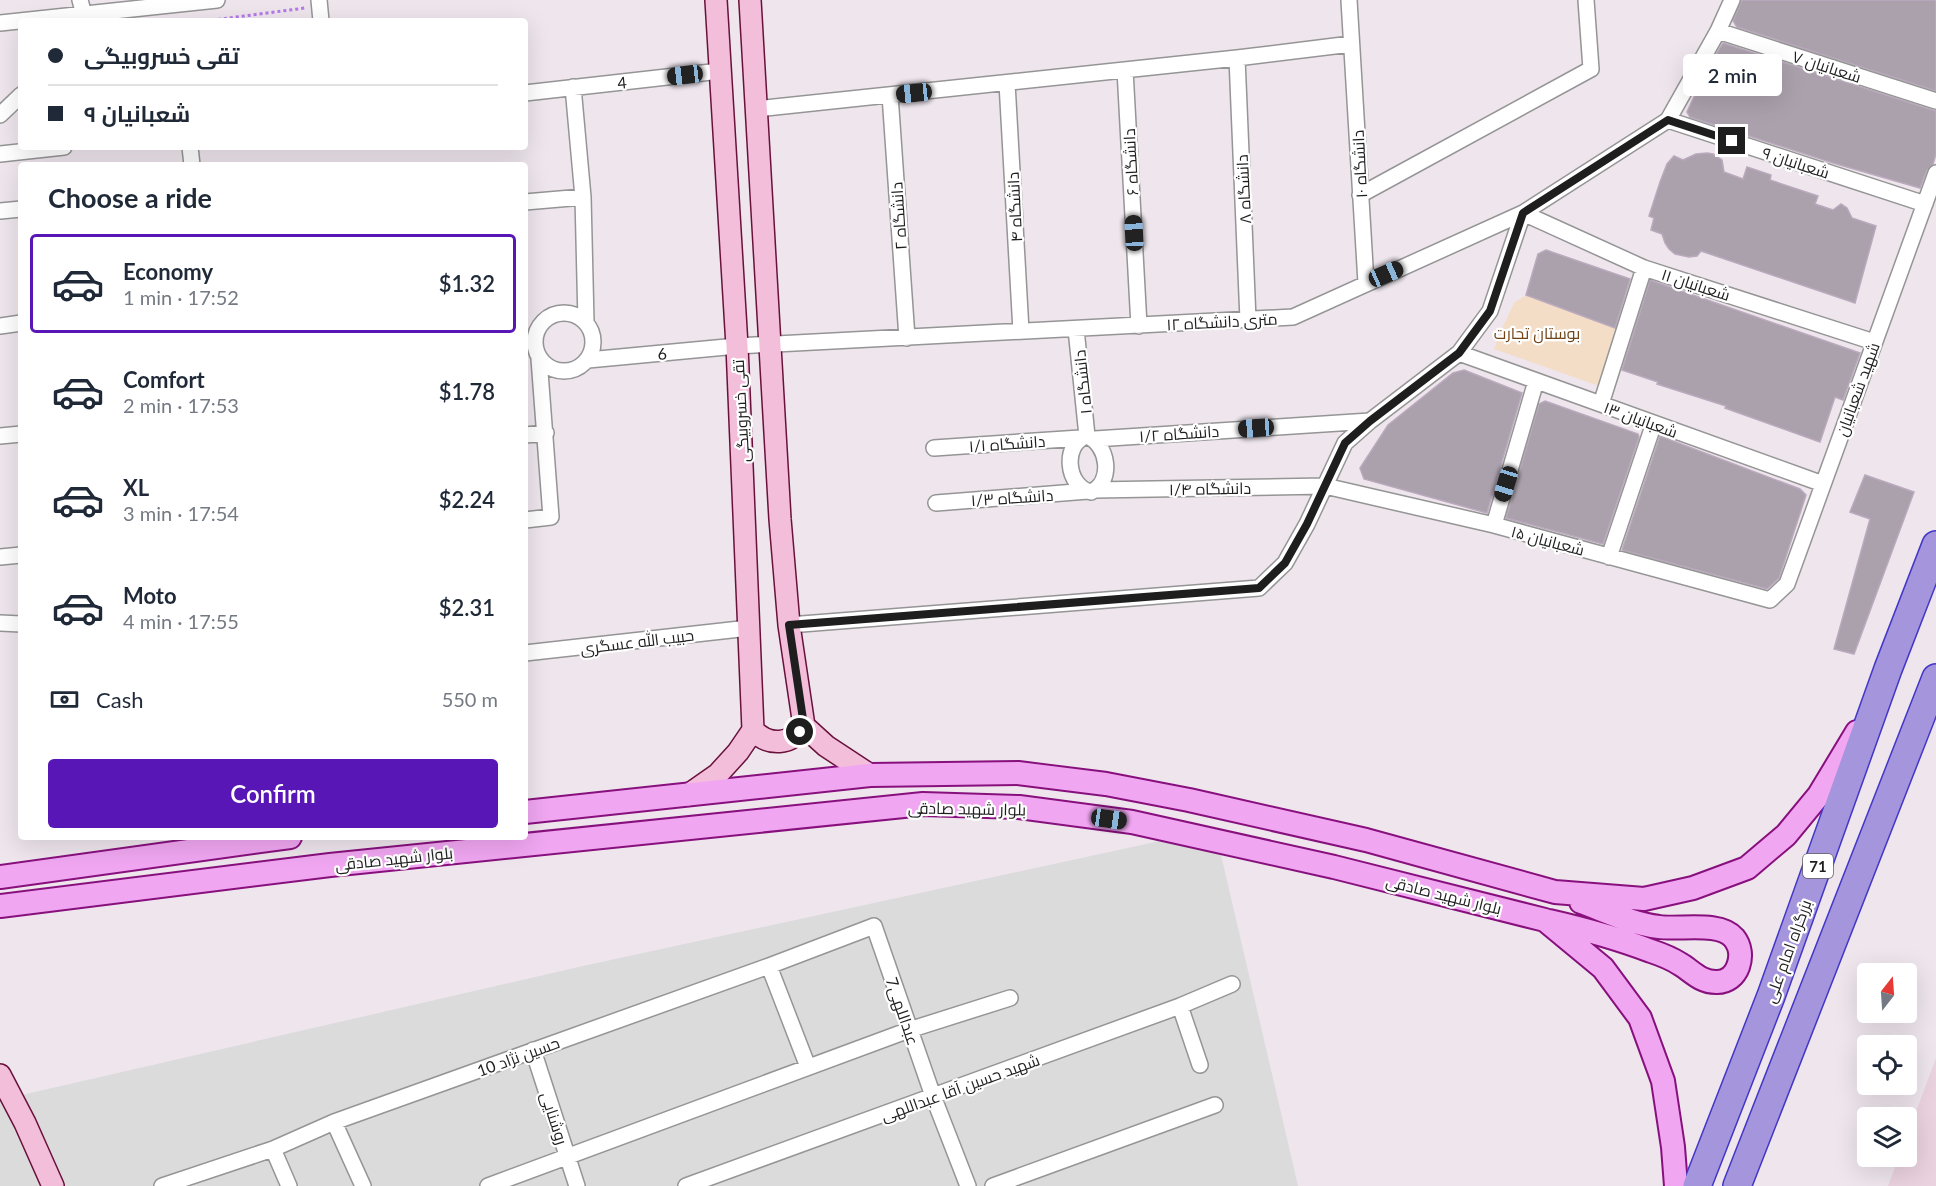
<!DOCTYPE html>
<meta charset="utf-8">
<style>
:root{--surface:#fff;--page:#f2f2f3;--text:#1f2937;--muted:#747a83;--line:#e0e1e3;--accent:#5816b6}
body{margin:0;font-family:Lato,Cairo,sans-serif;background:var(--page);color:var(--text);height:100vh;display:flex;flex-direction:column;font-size:22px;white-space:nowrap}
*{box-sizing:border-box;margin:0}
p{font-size:20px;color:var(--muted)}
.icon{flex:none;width:33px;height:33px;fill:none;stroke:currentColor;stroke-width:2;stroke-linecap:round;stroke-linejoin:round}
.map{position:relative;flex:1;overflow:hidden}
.side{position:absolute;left:18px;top:162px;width:510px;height:678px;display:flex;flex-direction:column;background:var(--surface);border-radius:6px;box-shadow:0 6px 24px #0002}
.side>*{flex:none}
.hud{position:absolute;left:18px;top:18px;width:510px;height:132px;border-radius:6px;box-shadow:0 6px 24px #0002;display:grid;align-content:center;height:132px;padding:0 30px;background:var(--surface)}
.needle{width:39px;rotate:17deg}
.tools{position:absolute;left:1857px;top:963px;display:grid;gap:12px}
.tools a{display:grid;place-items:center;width:60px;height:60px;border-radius:6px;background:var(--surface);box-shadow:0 6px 24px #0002;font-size:30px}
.end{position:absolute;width:27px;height:27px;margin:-14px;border:8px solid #1e1e1e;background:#fff;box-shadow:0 0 0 3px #fff}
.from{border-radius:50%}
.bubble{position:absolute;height:42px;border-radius:6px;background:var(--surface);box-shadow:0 6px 24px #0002;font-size:20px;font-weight:600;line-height:42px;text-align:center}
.car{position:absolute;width:18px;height:36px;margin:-18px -9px;border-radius:8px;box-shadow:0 0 4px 2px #0007;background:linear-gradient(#222 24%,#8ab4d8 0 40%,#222 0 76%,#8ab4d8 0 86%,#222 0)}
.hud b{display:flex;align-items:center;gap:21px;height:57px;font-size:22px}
.hud b+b{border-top:2px solid var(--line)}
.hud i{width:15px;height:15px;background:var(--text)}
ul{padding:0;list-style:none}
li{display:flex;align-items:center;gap:18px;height:99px;margin:0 12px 9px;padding:0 18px;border:3px solid transparent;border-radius:6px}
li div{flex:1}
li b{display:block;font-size:22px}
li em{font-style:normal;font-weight:600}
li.current{border-color:var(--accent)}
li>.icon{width:54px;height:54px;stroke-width:1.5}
h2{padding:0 30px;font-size:27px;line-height:72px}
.pay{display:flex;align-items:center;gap:15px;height:66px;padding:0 30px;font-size:22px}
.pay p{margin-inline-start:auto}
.action{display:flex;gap:12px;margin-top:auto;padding:12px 30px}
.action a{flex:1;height:69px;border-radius:6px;background:var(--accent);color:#fff;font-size:24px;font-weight:600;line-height:69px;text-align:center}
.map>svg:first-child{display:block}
</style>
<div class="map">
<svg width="1936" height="1186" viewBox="0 0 1936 1186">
<rect width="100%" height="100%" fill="#eee5ed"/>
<path fill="#dbdbdc" d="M1215 829 1298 1186H0V1100L583 966Z"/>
<path fill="#ead2de" d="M1936 1058V1186H1888L1899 1157 1906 1156 1907 1136Z"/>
<path fill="#f3ddc6" d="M1526 295 1616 328 1599 386 1494 349 1501 331 1514 303Z"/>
<path fill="#aaa1ac" stroke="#bba9be" stroke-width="1.5" d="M1742 0H1936V91L1737 27 1733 21Z
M1723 43 1936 111V154L1933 164 1927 170 1920 188 1833 163 1690 117 1687 112 1703 77Z
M1707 153 1713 154 1722 160 1724 172 1743 179 1747 167 1771 175 1770 180 1818 196 1815 204 1833 210 1841 204 1847 208 1852 218 1876 226 1855 303 1701 251 1697 256 1689 257 1675 254 1669 249 1665 243 1662 234 1651 230 1654 218 1649 216 1660 182 1667 164 1674 156 1683 160 1696 154Z
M1546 250 1630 279 1615 328 1526 295 1538 254Z
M1650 280 1860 353 1843 400 1835 397 1820 442 1725 408 1726 406 1657 384 1658 382 1622 370Z
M1464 370 1522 393 1487 513 1364 479 1360 468 1388 425 1453 373Z
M1545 401 1638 434 1639 437 1603 544 1506 518 1539 404Z
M1660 436 1800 489 1806 495 1779 578 1767 589 1622 550Z
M1865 475 1914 492 1854 654 1834 649 1870 519 1850 512Z"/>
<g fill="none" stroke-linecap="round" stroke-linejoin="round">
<g stroke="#959595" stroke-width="18">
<path id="street" d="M80 0 84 15 83 21
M319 0 321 21
M1349 0 1366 283
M0 23 217 0
M1718 31 1936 101
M1237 58 1248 320
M1125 70 1139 326
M1007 83 1021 331
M573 87 583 197 586 322
M525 93 720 71
M890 95 907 338
M756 109 1237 58 1351 44
M0 115 21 95
M1668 120 1925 204
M190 147 192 165
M0 154 64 147
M1360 195 1591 69 1586 0
M525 202 583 197
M0 211 21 209
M1523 213 1644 268 1874 342
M535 342a29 29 0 1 1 58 0a29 29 0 1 1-58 0Z
M0 326 21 323
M1076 329 1087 436
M1459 353 1823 484
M588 360 737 346 1293 317 1523 213 1668 120 1718 31 1732 0
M1601 404 1644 268
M525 435 546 433
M0 436 21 434
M1087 436C1108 444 1114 482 1091 492 1066 487 1062 443 1087 436Z
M1095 439 1370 421
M934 448 1080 438
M1095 490 1325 486 1494 525 1770 600 1787 584 1936 173
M936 503 1088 491
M525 520 551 517 539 359
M1494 525 1536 381
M0 557 21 555
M1609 557 1654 423
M0 623 21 624
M789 625 1259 588 1285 563 1307 524 1345 443 1370 421 1459 353 1490 311 1523 213
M525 653 749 628
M769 966 808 1067
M1180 1006 1200 1065
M533 1050 577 1186
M334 1122 363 1186
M273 1149 289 1186
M162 1186 273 1149 334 1122 769 966 874 926 933 1096 968 1186
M488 1186 909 1030 1010 998
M686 1186 1180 1006 1232 984
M993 1186 1215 1105"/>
</g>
<g stroke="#69113b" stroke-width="24">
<path id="secondary" d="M750 0 780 519 789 625 804 726 826 746 870 775
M753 730C769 747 791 745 804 726
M688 795 718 774 738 752 753 730 737 346 716 0
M0 1075 25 1123 53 1186"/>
</g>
<g stroke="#87107d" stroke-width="26">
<path id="primary" d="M525 812 870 775 1018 773 1106 784 1189 800 1366 840 1555 892 1644 899 1693 888 1747 868 1786 835 1819 795 1857 732
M0 877 290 837
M0 906 330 865 923 804 1019 807 1132 822 1334 867 1545 920 1603 968 1640 1018 1663 1081 1673 1147 1676 1186
M1549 921C1584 929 1617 938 1651 951 1660 954 1671 958 1680 964 1692 971 1700 982 1716 982 1738 983 1747 954 1734 938 1720 921 1680 930 1659 927 1632 924 1606 911 1581 902"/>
</g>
<g stroke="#4237c6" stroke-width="30">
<path id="highway" d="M1697 1186 1771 996 1888 669 1936 545
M1737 1186 1936 678"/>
</g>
<path stroke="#b479ea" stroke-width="3" stroke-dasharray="3 3" stroke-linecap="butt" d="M206 21 305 8"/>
<use href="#street" stroke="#fff" stroke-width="15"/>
<use href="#secondary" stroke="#f2beda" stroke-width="21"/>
<use href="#primary" stroke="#f0a6f1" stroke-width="22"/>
<use href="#highway" stroke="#a595dd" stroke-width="27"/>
</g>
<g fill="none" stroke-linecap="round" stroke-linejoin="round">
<path stroke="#1e1e1e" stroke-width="8" d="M800 732 804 726 789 625 1259 588 1285 563 1307 524 1345 443 1370 421 1459 353 1490 311 1523 213 1668 120 1732 141"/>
</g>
<g text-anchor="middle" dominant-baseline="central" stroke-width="4.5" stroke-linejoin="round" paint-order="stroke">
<rect fill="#fff" stroke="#626262" stroke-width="1.5" x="1803" y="854" width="30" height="24" rx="4.5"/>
<g font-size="15" font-weight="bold" fill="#1e1e1e">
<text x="1818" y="866">71</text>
</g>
<g font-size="16" fill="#1e1e1e" stroke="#fff">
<text transform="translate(1827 66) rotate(18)">شعبانیان ۷</text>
<text transform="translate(622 82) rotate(-6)">4</text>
<text transform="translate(1130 162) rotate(-93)">دانشگاه ۶</text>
<text transform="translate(1796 162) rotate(18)">شعبانیان ۹</text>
<text transform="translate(1359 164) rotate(-93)">دانشگاه ۱۰</text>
<text transform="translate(1243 189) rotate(-93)">دانشگاه ۸</text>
<text transform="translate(1014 207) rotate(-93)">دانشگاه ۴</text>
<text transform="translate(898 216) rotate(-94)">دانشگاه ۲</text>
<text transform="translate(1696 284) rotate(18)">شعبانیان ۱۱</text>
<text transform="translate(1222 321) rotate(-3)">۱۲ متری دانشگاه</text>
<text transform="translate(662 353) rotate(-5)">6</text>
<text transform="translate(1082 382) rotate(-96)">دانشگاه ۱</text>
<text transform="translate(1857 389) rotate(-70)">شهید شعبانیان</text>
<text transform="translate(740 411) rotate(-93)">تقی خسروبیگی</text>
<text transform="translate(1641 419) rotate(20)">شعبانیان ۱۳</text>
<text transform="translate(1179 433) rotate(-4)">دانشگاه ۱/۲</text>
<text transform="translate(1007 443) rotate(-4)">دانشگاه ۱/۱</text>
<text transform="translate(1210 488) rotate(-1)">دانشگاه ۱/۴</text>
<text transform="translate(1012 497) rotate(-4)">دانشگاه ۱/۳</text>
<text transform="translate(1548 540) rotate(15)">شعبانیان ۱۵</text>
<text transform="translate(637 641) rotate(-7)">حبیب الله عسگری</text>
<text transform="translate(967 808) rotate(1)">بلوار شهید صادقی</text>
<text transform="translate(394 858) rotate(-6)">بلوار شهید صادقی</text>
<text transform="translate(1444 894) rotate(14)">بلوار شهید صادقی</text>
<text transform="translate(1787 951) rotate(-70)">بزرگراه امام علی</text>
<text transform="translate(903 1011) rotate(71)">عبداللهی7</text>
<text transform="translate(518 1056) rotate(-20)">حسین نژاد 10</text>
<text transform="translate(960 1087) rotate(-20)">شهید حسین آقا عبداللهی</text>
<text transform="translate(555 1118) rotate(72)">روشنایی</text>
</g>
<g font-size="16" fill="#704417" stroke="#fff">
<text x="1537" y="332">بوستان تجارت</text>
</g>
</g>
</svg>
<div class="tools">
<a><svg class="needle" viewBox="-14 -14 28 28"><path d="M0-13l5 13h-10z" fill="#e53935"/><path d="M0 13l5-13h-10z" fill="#747a83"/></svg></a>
<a><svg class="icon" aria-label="locate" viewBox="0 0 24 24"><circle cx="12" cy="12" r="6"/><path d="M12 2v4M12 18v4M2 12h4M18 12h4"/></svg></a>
<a><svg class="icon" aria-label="layers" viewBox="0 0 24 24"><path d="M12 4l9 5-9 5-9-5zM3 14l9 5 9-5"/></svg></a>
</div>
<i class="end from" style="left:800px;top:732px"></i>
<i class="end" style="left:1732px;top:141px"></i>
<div class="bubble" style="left:1683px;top:54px;width:99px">2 min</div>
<i class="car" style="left:685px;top:75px;rotate:263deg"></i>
<i class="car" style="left:914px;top:93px;rotate:264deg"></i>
<i class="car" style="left:1134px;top:233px;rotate:357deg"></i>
<i class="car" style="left:1386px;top:274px;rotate:66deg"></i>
<i class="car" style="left:1256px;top:428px;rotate:266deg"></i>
<i class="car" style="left:1506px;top:484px;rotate:197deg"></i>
<i class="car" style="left:1109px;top:819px;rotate:98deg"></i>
<div class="hud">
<b><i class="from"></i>تقی خسروبیگی</b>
<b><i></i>شعبانیان ۹</b>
</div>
<section class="side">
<h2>Choose a ride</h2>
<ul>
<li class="current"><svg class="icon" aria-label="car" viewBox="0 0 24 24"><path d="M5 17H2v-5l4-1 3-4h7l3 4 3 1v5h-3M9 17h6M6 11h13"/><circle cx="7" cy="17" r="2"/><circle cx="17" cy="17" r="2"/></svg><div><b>Economy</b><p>1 min · 17:52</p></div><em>$1.32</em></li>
<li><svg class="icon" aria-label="car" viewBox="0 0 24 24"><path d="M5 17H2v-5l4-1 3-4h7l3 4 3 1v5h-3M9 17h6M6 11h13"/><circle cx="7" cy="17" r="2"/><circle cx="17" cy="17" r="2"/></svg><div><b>Comfort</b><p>2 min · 17:53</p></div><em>$1.78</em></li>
<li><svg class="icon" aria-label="car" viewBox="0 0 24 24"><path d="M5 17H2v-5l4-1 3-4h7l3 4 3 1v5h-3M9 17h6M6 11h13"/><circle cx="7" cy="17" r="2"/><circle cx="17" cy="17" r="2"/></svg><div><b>XL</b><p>3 min · 17:54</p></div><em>$2.24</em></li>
<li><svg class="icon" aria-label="car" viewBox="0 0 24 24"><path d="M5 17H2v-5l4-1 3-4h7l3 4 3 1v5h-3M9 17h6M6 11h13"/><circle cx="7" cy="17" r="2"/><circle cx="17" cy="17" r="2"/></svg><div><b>Moto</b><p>4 min · 17:55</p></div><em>$2.31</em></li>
</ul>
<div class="pay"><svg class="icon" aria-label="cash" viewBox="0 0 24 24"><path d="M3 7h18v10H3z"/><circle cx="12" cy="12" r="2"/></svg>Cash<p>550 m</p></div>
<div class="action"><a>Confirm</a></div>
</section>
</div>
